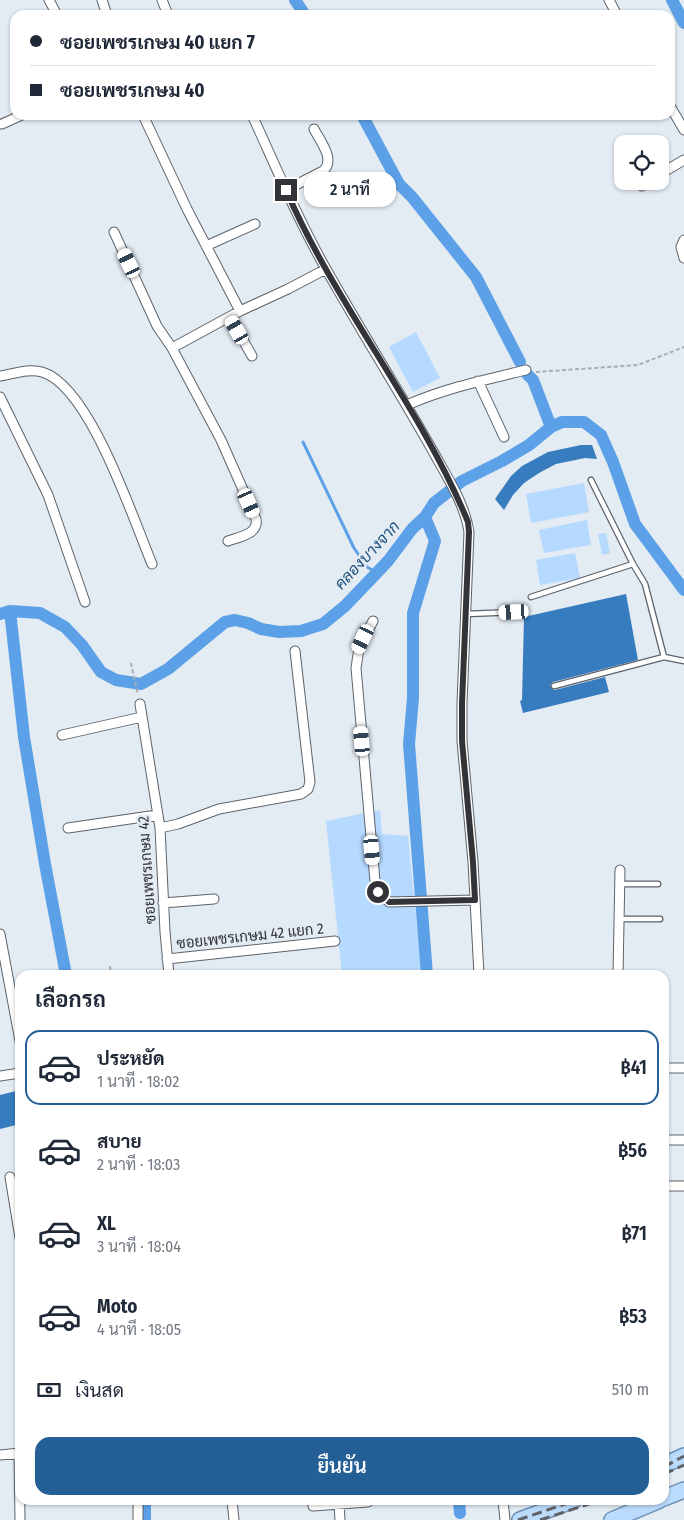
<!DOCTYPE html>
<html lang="th">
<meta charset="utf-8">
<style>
:root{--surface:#fff;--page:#f2f2f3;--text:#1f2937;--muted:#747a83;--line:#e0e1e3;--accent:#245f96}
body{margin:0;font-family:"Fira Sans Condensed",Sarabun,sans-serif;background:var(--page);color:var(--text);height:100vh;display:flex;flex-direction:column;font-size:19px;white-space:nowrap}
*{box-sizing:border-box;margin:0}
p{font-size:16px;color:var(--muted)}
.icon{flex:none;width:28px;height:28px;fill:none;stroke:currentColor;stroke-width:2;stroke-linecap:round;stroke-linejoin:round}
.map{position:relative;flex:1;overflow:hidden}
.sheet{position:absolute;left:15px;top:970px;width:654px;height:535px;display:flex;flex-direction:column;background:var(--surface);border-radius:15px;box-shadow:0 1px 4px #0004}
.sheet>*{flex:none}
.top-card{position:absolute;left:10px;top:10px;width:665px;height:110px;border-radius:15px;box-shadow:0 1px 4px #0004;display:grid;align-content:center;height:110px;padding:0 20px;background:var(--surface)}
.tools{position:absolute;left:614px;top:135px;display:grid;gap:10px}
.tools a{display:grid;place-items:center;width:55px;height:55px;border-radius:10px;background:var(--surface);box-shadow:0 1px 4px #0004;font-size:25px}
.end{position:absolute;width:22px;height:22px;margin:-11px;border:6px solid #323437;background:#fff;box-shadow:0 0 0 2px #fff}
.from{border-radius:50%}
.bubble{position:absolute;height:35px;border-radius:15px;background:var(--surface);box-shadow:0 1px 4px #0004;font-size:16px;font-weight:600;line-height:35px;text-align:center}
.car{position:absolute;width:15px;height:30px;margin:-15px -8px;border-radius:6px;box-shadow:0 0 4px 1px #0007;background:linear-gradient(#fff 24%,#345 0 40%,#fff 0 76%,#345 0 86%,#fff 0)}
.top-card b{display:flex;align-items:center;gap:18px;height:48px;font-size:19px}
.top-card b+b{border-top:1px solid var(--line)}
.top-card i{width:12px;height:12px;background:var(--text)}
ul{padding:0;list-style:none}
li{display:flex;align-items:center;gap:15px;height:75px;margin:0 10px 8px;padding:0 10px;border:2px solid transparent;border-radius:15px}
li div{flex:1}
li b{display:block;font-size:19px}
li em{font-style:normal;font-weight:600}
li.current{border-color:var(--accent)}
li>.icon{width:45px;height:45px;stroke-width:1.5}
h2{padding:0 20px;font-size:22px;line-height:60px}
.pay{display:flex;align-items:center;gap:12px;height:55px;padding:0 20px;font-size:19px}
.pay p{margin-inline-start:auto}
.primary-button{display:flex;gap:10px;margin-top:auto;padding:10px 20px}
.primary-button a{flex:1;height:58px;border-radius:15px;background:var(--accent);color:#fff;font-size:20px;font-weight:600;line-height:58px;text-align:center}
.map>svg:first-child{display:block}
</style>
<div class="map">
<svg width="684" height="1520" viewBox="0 0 684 1520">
<rect width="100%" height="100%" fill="#e3ebf3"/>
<path fill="#b5d9ff" d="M416 332 440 378 413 392 389 347Z
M584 483 589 512 531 523 526 494Z
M587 520 591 545 544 553 539 530Z
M606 533 610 553 602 555 598 534Z
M575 553 580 578 540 585 536 560Z
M380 810 382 834 408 836 421 969 371 975H342L326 821Z"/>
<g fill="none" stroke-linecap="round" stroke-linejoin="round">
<path stroke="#5ca1e7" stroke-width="3" d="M303 442 354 548 367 567 376 572"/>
<path stroke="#5ca1e7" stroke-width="12" d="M295 0 305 15
M672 0 684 23
M362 115 399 184 412 197 476 277 520 362
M527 374 533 380 551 427
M425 517 435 541 413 613V698L409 744 427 975
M10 611 24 737 45 864 66 975
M0 614 10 611 40 613 65 627 82 645 101 672 116 680 141 684 168 669 225 622 235 620 248 623 261 629 279 632 301 631 323 624 345 606 388 561 412 529 425 517 434 503 462 481 502 461 529 445 551 427 562 422H584L601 435 613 462 635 524 684 590
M145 1500V1520
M459 1500 460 1513"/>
</g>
<path fill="#377cbf" d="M581 445H592L597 459 585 458 556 464 539 473 524 483 513 495 504 510 495 499 511 476 522 466 548 452Z
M626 594 638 660 553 682 550 685 552 689 555 690 605 677 609 692 523 713 520 701 522 700 524 617Z
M20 1090V1124L0 1129V1095Z"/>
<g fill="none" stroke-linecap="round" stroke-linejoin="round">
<g stroke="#5d636a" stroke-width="7">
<path id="service" d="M591 480 633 564
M531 597 633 564 645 584 664 657 684 661
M466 614 514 612 518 608
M554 686 664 657
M620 884H658
M619 919H660"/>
</g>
<g stroke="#5d636a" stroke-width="11">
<path id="minor" d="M49 0 57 15
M102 0 107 15
M162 0 168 15
M609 0 617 15
M670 106 684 130
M143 115 187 209 240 311
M252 115C276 167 298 220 326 269 361 331 399 391 434 453 447 477 465 504 469 532L462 703V741L473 862 479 975
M2 124 22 115
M660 174 684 160
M642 186 649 181
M286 190 323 171C336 160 320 141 314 129
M114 232 157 326 172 348 221 440 256 519C259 534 239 537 228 541
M684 240 681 247 684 258
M206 246 255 224
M230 317 252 356
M172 348 240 311 288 289 326 269
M0 376C13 374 29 368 42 372 90 386 133 519 152 564
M478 381 504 437
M0 397 48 495 85 602
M407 405C446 388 484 380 526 370
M373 621 359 648 356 668 375 881 378 892 389 902 475 900
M140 704 160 828 165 932 169 975
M62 735 142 717
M68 828 157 815
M160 828 178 824 219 809 301 794 308 789 310 782 295 651
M163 903 214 899
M0 934 20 1041
M167 959 335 941
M618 975 620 870
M664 1068H684
M0 1076 20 1073
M664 1140H684
M10 1177 20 1238
M664 1186H684
M19 1453 20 1520
M0 1455 20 1453
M138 1500V1520
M232 1500 234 1520
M503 1500 505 1520
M339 1504 340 1520
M313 1506 368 1502"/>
</g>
<g stroke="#6d91b6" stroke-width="18">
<path id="primary" d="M664 1465 684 1456
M664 1498 684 1490
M520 1520 574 1500
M612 1520 660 1500"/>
</g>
<path stroke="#a7adb3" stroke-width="2" stroke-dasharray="4 2.5" stroke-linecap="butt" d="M536 372 638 365 684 347
M131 663 138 695
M110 966 111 975"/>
<use href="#service" stroke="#fff" stroke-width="4.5"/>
<use href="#minor" stroke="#fff" stroke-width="9"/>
<use href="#primary" stroke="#bbdbfc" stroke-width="15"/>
<path stroke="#606368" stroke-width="3" stroke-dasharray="10 5" stroke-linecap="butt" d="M664 1467 684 1456
M664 1474 684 1465
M518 1520 577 1500
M540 1520 601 1500"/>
</g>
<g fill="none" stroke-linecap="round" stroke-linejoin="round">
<path stroke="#323437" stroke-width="6" d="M286 190C336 306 420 405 468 522L469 532 462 703V741L473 862 475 900 389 902 378 892"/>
</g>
<g text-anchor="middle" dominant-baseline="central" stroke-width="5" stroke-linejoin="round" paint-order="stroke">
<g font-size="15" fill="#323437" stroke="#e3ebf3">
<text transform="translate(147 870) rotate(-94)">ซอยเพชรเกษม 42</text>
<text transform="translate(250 936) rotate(-6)">ซอยเพชรเกษม 42 แยก 2</text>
</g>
<g font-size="16" font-style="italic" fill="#20507e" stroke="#e3ebf3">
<text transform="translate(367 555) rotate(-47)">คลองบางจาก</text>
</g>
</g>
</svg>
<div class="tools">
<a><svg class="icon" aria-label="locate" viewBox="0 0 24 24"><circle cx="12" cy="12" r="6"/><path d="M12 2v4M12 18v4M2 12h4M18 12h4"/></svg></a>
</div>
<i class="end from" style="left:378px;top:892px"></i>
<i class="end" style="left:286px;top:190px"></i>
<div class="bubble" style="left:304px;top:172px;width:92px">2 นาที</div>
<i class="car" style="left:129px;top:263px;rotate:335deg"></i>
<i class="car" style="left:237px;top:330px;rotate:330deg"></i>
<i class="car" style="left:249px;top:503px;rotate:156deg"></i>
<i class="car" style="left:514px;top:612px;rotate:267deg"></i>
<i class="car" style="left:363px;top:639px;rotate:205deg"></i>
<i class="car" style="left:362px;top:741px;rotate:355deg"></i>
<i class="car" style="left:372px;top:850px;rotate:175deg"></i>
<div class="top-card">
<b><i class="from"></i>ซอยเพชรเกษม 40 แยก 7</b>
<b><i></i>ซอยเพชรเกษม 40</b>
</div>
<section class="sheet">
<h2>เลือกรถ</h2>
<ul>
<li class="current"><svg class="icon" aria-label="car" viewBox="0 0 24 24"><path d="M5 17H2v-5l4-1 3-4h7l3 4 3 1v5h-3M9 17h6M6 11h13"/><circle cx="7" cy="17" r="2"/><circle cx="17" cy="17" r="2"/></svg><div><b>ประหยัด</b><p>1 นาที · 18:02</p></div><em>฿41</em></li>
<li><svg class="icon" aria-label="car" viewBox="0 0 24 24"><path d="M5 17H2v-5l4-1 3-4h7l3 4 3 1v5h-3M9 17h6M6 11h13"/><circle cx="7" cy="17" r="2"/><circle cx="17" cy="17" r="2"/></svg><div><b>สบาย</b><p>2 นาที · 18:03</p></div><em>฿56</em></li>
<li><svg class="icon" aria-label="car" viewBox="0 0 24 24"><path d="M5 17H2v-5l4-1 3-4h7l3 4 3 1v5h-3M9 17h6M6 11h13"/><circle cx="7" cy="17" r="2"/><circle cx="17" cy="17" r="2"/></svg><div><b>XL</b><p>3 นาที · 18:04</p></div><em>฿71</em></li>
<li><svg class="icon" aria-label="car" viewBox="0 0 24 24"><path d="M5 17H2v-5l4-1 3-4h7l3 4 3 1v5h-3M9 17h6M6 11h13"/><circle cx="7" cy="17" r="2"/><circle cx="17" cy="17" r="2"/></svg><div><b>Moto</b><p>4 นาที · 18:05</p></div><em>฿53</em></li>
</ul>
<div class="pay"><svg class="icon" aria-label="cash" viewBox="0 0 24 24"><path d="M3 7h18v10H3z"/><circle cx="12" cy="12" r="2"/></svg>เงินสด<p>510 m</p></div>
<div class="primary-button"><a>ยืนยัน</a></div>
</section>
</div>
